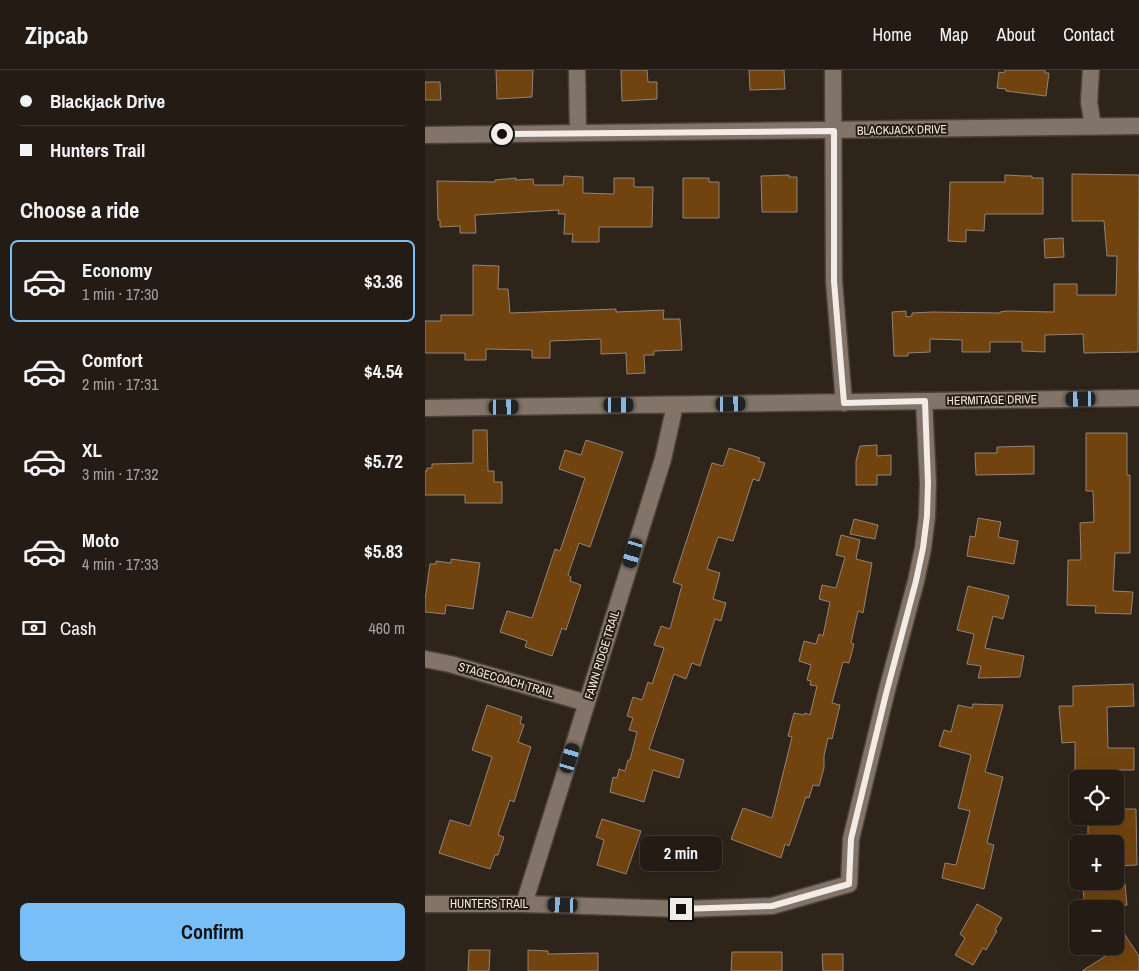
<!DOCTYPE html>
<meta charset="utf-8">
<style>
:root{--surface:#231b14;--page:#2f2822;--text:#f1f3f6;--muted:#a3a1a0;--line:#403934;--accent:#78bff7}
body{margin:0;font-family:"Archivo Narrow",sans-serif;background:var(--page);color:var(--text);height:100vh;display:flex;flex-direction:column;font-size:19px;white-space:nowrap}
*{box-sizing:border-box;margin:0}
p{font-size:16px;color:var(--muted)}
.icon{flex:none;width:28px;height:28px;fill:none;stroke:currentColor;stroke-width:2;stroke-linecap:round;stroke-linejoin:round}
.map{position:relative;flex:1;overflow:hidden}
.details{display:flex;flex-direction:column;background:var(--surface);width:425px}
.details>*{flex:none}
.hud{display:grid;align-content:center;height:110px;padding:0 20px;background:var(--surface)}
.buttons{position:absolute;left:644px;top:700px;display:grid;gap:10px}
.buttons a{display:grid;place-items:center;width:55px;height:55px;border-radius:8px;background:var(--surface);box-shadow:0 5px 20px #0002,0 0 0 1px var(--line);font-size:25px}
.end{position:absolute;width:22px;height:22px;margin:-11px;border:6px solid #f3ebe5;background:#111;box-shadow:0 0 0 2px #111}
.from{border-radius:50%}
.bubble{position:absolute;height:35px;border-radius:8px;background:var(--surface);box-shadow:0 5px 20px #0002,0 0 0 1px var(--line);font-size:16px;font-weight:700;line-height:35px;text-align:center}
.car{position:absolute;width:15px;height:30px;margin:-15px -8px;border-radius:6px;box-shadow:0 0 4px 1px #0007;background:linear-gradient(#222 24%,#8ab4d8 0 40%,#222 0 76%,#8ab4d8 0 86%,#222 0)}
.hud b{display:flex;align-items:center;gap:18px;height:48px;font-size:19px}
.hud b+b{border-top:1px solid var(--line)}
.hud i{width:12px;height:12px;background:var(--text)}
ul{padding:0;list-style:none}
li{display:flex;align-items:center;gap:15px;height:82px;margin:0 10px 8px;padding:0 10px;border:2px solid transparent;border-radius:8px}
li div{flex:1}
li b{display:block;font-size:19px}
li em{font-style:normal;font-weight:700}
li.active{border-color:var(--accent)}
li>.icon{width:45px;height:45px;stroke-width:1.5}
h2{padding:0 20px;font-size:22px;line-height:60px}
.pay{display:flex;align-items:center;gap:12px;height:55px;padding:0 20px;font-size:19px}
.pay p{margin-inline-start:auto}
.action{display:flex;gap:10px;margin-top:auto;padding:10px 20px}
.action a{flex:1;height:58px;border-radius:8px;background:var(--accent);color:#111;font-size:20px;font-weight:700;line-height:58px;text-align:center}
header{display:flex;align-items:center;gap:30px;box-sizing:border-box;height:70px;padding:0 25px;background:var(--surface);border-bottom:1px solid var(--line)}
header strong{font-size:24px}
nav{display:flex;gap:28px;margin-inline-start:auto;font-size:18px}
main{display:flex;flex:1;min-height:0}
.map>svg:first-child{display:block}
</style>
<header>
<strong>Zipcab</strong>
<nav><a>Home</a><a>Map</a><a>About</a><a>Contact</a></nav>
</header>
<main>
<section class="details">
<div class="hud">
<b><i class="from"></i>Blackjack Drive</b>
<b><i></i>Hunters Trail</b>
</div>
<h2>Choose a ride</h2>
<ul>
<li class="active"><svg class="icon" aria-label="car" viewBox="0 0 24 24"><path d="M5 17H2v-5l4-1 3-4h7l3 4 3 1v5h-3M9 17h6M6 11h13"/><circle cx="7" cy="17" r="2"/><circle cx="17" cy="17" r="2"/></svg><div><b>Economy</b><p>1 min · 17:30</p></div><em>$3.36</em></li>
<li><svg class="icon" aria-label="car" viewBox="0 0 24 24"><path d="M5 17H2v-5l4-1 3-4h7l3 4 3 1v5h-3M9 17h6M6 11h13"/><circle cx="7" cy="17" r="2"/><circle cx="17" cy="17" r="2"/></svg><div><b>Comfort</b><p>2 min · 17:31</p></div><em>$4.54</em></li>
<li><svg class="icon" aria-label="car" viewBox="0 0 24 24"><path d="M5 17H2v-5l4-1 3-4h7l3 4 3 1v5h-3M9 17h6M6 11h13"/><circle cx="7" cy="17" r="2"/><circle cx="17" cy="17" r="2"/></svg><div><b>XL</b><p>3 min · 17:32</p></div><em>$5.72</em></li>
<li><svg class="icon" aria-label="car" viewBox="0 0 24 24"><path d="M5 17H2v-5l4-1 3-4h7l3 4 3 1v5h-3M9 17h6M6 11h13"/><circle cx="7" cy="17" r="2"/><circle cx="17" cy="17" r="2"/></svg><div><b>Moto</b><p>4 min · 17:33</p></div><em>$5.83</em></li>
</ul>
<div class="pay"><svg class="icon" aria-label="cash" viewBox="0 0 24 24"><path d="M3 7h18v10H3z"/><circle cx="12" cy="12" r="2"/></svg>Cash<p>460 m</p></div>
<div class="action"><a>Confirm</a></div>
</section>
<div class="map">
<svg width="714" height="901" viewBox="0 0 714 901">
<rect width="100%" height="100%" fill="#2f241a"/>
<path fill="#71440f" stroke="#918377" d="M71 0H108L107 27 72 29Z
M196 0H222L223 12H232V29L197 31Z
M324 0H359L360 19 325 20Z
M580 0H620V3H624L621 26 581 21V19L572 18 574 2 579 3Z
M0 12H15L16 30H0Z
M647 104 714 105 713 282 659 283 658 264 620 265V282L597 281V272H565V282H537V270L505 269V282L483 283V286H469L467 242 481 241V247L487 246V243L508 242 575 243V242L582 241 629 242V214H652V225H691L692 186H682L679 151H647Z
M364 105V107H372V142H337L336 106Z
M580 105 600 106H607V108H618V144H560L559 161 541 160V172L523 171 525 112H580Z
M139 106 158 107V123L189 124V108H209V117H228L227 157H174V172H147L148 164H139L140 144H133L134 140 50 145 51 163H35V156L15 157V150H13L12 111 70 112V110L91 108V110L108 109 109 115H138Z
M258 108H284V112H294V148H258Z
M638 168 639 187 620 188 619 169Z
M48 195 74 196 73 219H83L85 243 191 239V242L239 240 238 249H255L257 280 229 281V285H219L220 303 202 304 201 283 176 284V269L125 271V288H107V280L61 279V290H40V283H0V251H16V245H48Z
M48 360H62L63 401H69V412H77V433H40V425H0V401H2V398H7V394L48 393Z
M661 363H702V405H705V483H690L688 521 708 522 706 544 670 543 671 536 642 535 643 490H656L655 453 669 452 668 421H661Z
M161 370 198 382 165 477 154 473 143 505 146 507 145 511 156 515 141 560 137 558 127 586 100 577 102 571 75 562 82 541 107 548 130 479 135 481 160 408 134 399 140 380 156 385Z
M452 375V386L466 385V405H452V415H431V391L435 376Z
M609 376V404L551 405 550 383H572V377Z
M304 378 335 388 333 391 340 393 334 411 328 409 308 471 293 467 282 499 295 503 288 529 301 533 296 551 290 549 275 596 267 593 261 609 249 604 224 679 259 690 254 708 228 700 219 732 185 722 188 707 192 708 194 699 200 701 203 690H205L212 662 204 660 208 648 202 646 208 627 217 630 223 612 227 614 239 578 229 575 236 556 245 559 257 515 248 512 287 393 298 396Z
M553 448 576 452 573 467 593 471 589 494 542 486 545 466 550 467Z
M429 449 453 455 450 469 425 464Z
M416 465 435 470 431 489 447 493 438 543 433 541 426 573 429 574 424 593 418 592 407 633 415 635 407 669 403 668 399 686V698L394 716 388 715 384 728 381 727 364 776 360 774 356 788 306 769 318 738 347 748 367 667 363 666 369 643 379 645 380 643 385 645 392 616 385 615 386 611 382 610 386 595 374 591 379 571 391 574 394 564 398 566 405 532 394 529 397 515 411 518 420 487 411 485Z
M26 489 55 493 48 539 21 535 20 544 0 542V530L5 494H11V491L26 493Z
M543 516 584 526 578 549 568 546 560 578 599 586 595 607 553 608 556 596 542 594 549 564 532 560Z
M708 614 709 636 682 637 683 678H709V700H688V709H650V672L637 673 634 636H648V616Z
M548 634 578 635 560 702 578 707 562 773 569 775 559 819 517 808 520 793 531 795 545 741 533 738 546 685 514 676 519 660 526 662 533 635 547 638Z
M62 635 97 647 95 653 99 655 93 672 106 677 89 732 85 730 73 765 79 767 73 785H70L65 799 14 783 25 750 45 756 67 687 47 680Z
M690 739H711L712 795 690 796V774H663V746H690Z
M177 749 216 761 201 804 172 795 179 770 171 767Z
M700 814 702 835 697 836 698 839H660L658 818Z
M552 834 577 848 570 860 572 861 561 880 558 878 548 895 530 885 540 868 535 864Z
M690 850 714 886V901H657L690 880Z
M44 880H65L64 901H43Z
M103 880 123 881V884L173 883V901H103Z
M307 882H357V901H306Z
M397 884H418V901H398Z"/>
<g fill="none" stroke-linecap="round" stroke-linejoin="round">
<g stroke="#4c423b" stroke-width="19">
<path id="street" d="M152 0 153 63
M408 0 409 211 419 333
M666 0 664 32 668 57
M0 65 714 56
M0 338 714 328
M0 589 25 594 162 633
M0 834H99L257 839 347 836 424 814 426 769 461 624 491 511 498 478 502 446 503 413 499 331
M99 834 238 389 250 335"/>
</g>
<use href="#street" stroke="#827468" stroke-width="16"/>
</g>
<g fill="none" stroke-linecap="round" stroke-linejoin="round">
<path stroke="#f3ebe5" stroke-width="6" d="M77 64 409 61V211L419 333 500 331 503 413 502 446 498 478 491 511 461 624 426 769 424 814 347 836 256 839"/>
</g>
<g text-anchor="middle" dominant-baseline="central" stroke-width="4" stroke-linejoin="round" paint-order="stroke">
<g font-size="12" fill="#f3ebe5" stroke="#251b11">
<text transform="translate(477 60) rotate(-1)">BLACKJACK DRIVE</text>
<text transform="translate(567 330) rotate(-1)">HERMITAGE DRIVE</text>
<text transform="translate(177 585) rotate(-73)">FAWN RIDGE TRAIL</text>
<text transform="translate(81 610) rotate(16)">STAGECOACH TRAIL</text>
<text x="64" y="834">HUNTERS TRAIL</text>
</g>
</g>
</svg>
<div class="buttons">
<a><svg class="icon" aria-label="locate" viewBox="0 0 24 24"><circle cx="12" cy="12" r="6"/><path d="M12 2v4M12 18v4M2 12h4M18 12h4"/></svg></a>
<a>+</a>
<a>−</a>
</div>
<i class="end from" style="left:77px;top:64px"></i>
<i class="end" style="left:256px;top:839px"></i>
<div class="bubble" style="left:215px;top:766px;width:82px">2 min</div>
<i class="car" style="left:656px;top:329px;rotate:269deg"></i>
<i class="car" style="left:306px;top:334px;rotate:89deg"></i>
<i class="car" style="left:194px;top:335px;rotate:90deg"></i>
<i class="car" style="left:79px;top:337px;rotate:89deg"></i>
<i class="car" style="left:208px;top:483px;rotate:197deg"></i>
<i class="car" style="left:145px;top:688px;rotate:17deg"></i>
<i class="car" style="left:138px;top:835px;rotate:272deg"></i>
</div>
</main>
